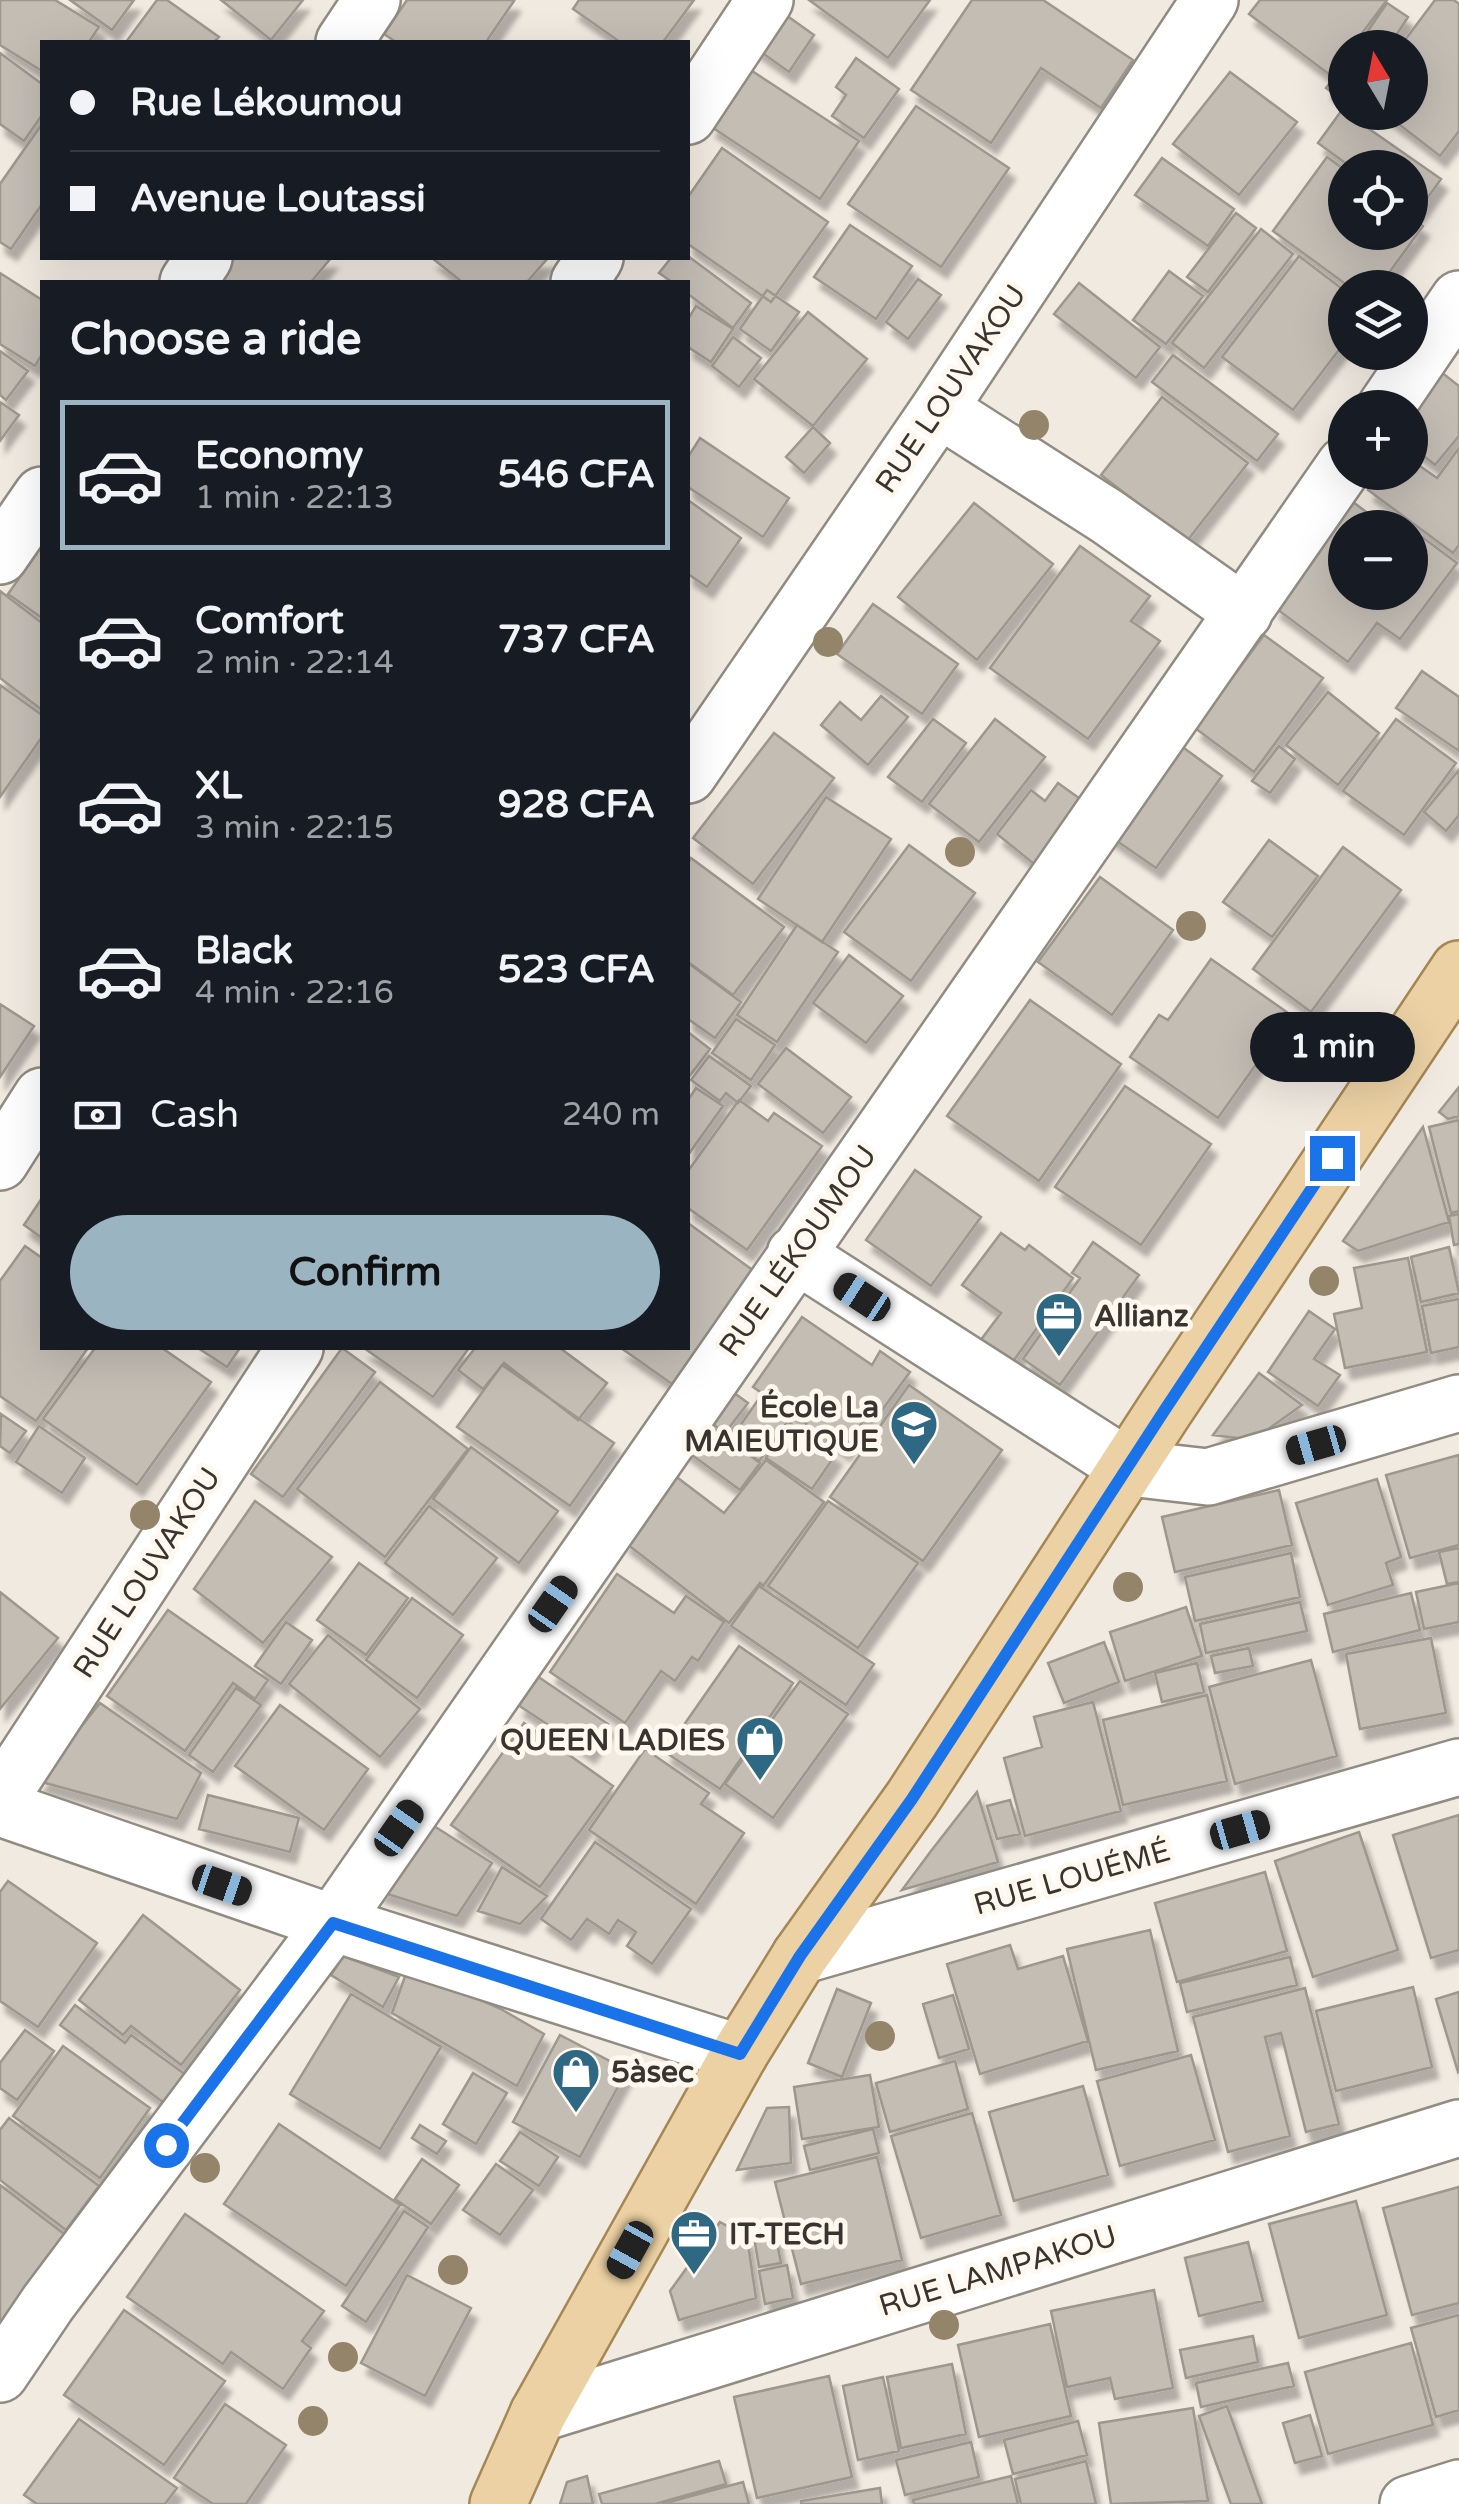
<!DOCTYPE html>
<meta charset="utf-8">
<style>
:root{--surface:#171b24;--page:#20242c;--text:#f1f3f6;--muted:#9ea1a6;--line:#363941;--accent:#9ab4c2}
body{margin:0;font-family:"Varela Round",sans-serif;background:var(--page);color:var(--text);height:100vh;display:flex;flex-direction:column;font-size:38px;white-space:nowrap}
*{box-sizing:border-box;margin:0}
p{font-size:32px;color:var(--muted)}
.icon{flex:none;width:55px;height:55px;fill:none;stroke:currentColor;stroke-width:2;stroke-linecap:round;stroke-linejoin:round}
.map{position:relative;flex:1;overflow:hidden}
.details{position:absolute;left:40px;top:280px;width:650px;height:1070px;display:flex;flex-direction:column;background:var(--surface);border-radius:0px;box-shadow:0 10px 40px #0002}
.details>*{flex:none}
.guide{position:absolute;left:40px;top:40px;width:650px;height:220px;border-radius:0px;box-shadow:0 10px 40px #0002;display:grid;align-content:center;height:220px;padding:0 30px;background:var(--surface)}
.needle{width:65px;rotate:350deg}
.controls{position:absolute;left:1328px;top:30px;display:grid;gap:20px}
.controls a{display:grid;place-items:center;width:100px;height:100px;border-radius:50%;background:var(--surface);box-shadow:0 10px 40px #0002;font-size:50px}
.end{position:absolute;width:45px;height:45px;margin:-22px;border:12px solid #1a73e8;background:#fff;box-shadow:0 0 0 5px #fff}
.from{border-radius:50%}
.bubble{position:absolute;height:70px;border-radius:35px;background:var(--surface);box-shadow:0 10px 40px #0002;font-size:32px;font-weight:700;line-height:70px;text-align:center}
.car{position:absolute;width:30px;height:60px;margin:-30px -15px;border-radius:12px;box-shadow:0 0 8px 2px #0007;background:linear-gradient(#222 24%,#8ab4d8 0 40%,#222 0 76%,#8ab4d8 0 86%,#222 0)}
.guide b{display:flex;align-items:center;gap:35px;height:95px;font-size:38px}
.guide b+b{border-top:2px solid var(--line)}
.guide i{width:25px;height:25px;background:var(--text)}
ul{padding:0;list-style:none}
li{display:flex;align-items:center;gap:30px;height:150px;margin:0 20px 15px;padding:0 10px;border:5px solid transparent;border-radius:0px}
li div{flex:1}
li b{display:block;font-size:38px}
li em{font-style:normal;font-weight:700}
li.current{border-color:var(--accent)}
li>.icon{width:90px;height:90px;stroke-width:1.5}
h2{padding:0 30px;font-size:45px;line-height:120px}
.pay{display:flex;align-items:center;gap:25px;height:110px;padding:0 30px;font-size:38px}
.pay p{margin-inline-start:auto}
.primary-button{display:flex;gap:20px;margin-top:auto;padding:20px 30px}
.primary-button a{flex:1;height:115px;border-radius:60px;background:var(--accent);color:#111;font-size:40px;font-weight:700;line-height:115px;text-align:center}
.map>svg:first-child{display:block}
</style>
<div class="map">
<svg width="1459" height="2504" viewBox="0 0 1459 2504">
<defs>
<filter id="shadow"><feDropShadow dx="6" dy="11" stdDeviation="2.5" flood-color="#0004"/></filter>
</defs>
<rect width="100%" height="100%" fill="#f1eae1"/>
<path fill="#c3bdb4" stroke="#9d978e" stroke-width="2.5" filter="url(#shadow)" d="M0 0H55L99 27 89 42H42V71L0 45Z
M70 0H134L112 30Z
M157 0H167L219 37 214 42H126Z
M221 0H303L271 40Z
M407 0H512L514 1 486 42H396L384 34Z
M579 0H694L663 42H620L573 9Z
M809 0H930L888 58Z
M972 0H1043L1133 60 1101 108 1041 68 991 143 911 90Z
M1260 0H1387L1351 48H1345V56L1330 75 1249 14Z
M1435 0H1454L1459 4V131L1440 156 1383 112H1410V48H1399Z
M1387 3 1408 17 1388 48H1377L1363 38Z
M779 10 814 35 789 72 754 47Z
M0 53 42 84V115L24 141 0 124Z
M856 58 899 89 864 138 832 116 846 95 836 87Z
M1345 62V102L1326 88Z
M749 69 859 141 820 199 710 126Z
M1230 72 1297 122 1239 195 1173 144Z
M916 106 1009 168 941 267 848 204Z
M1342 110 1441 179 1417 213 1410 208V168H1352L1318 143Z
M42 124V204L11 249 0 242V184Z
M722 148 828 222 771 302 688 244V197Z
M1327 157 1345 170V232H1410V217L1423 226 1378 288H1351L1273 231Z
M1162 158 1234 209 1208 246 1135 195Z
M1236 213 1256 228 1208 292 1187 277Z
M850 225 912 266 876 319 814 277Z
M1261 229 1293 254 1204 368 1172 343Z
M688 256 751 303 733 328 688 294V282H672L659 273 671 258Z
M1299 256 1345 291V342L1293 410 1222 357Z
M216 258H331L311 282H202Z
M432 258H548L527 282H462Z
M1169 271 1203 296 1166 344 1133 320Z
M0 273 42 300V354L35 366 0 344Z
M918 279 941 295 908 339 886 322Z
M1079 283 1160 347 1136 378 1054 314Z
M767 290 799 312 771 351 740 329Z
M696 306 733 329 711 362 688 347V319Z
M808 312 867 359 813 426 754 379Z
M733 337 761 358 739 387 712 366Z
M0 351 28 371 6 400 0 395Z
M1173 355 1278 434 1257 461 1152 382Z
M1436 368 1459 386V436L1435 465 1410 445V408Z
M1162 397 1248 463 1187 541 1101 475Z
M0 402 19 415 0 441Z
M813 427 830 443 804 473 786 457Z
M700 438 789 498 763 537 688 487V457Z
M1459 448V545L1453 553 1368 490 1380 472H1410V459L1437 478Z
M1338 491 1388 528H1345V592H1410V528L1457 563 1400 639 1377 623 1348 662 1274 607Z
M688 500 741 538 707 587 688 574Z
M974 503 1053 564 977 660 898 597Z
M42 546V618L8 594Z
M1080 546 1150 596 1131 621 1160 641 1088 739 990 668Z
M0 591 42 623V710L0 678Z
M873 604 958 664 922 714 837 654Z
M1264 635 1323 678 1254 772 1195 728Z
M1422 671 1459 697V751L1396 708Z
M0 685 42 715V737L0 797Z
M1328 692 1379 733 1338 785 1286 745Z
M881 696 908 717 868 765 821 725 840 702 861 720Z
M933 719 966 743 922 802 888 777Z
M995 719 1045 757 979 842 929 804Z
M1396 719 1456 763 1404 835 1343 791Z
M774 733 834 778 753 884 693 838Z
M1169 737 1222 776 1156 868 1101 830Z
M1279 746 1295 759 1270 793 1252 781Z
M1459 770V815L1446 831 1424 812Z
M1058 783 1083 801 1034 864 997 834 1031 790 1045 801Z
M826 797 891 839 822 942 758 899Z
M1269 840 1318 876 1272 937 1223 902Z
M909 845 975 893 911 981 844 932Z
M1343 847 1401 890 1311 1012 1253 969Z
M691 858 784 927 733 995 688 962V863Z
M1100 877 1173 930 1112 1015 1038 962Z
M797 925 838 952 777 1042 737 1015Z
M849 955 903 996 866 1043 813 1003Z
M1211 959 1291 1015 1218 1118 1130 1057 1159 1015 1168 1020Z
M688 963 741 1002 715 1038 688 1019Z
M1030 1000 1121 1064 1039 1181 947 1116Z
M0 1004 34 1026 0 1077Z
M736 1019 775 1045 751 1080 712 1053Z
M688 1032 710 1049 688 1078Z
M786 1048 851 1097 823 1133 758 1084Z
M709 1056 751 1086 738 1103 726 1093 720 1101 691 1080Z
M1125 1086 1211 1144 1141 1245 1055 1187Z
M1459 1087V1116L1448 1119 1439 1112Z
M696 1088 723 1106 688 1155V1100Z
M739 1100 768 1121 774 1113 822 1146 747 1250 688 1208V1171Z
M1459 1120V1211L1451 1213 1429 1127Z
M1423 1127 1449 1222 1358 1251 1343 1241Z
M915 1170 981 1217 931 1286 866 1240Z
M42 1198V1238L24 1225Z
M1459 1214V1244L1454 1245 1449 1216Z
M688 1223 754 1271 672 1384 621 1348H688Z
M1001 1233 1025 1250 1029 1245 1073 1278 1009 1367 977 1345 1001 1313 962 1285Z
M1093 1242 1139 1275 1060 1385 1023 1359 1080 1278 1072 1273Z
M25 1246 42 1258V1348H88L36 1421 0 1396V1281Z
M1449 1247 1459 1293 1421 1302 1411 1257Z
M1408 1258 1427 1352 1345 1368 1334 1314 1362 1308 1354 1268Z
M1459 1299V1347L1431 1353 1422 1306Z
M1309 1311 1335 1329 1314 1359 1340 1375 1318 1406 1268 1372Z
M802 1317 872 1365 880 1351 910 1372 880 1413 872 1408 844 1450 753 1387Z
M95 1348H162L211 1382 137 1485 43 1419Z
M198 1348H240L227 1367Z
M342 1348 375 1372 283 1497 251 1474Z
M364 1348H469L433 1397Z
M475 1348H560L607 1383 578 1420 504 1363 483 1389 458 1370Z
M502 1365 614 1443 570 1506 457 1427Z
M1259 1373 1302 1405 1253 1440 1213 1435Z
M380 1382 468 1449 385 1557 297 1489Z
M909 1385 1002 1450 923 1561 830 1497Z
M726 1387 748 1403 725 1433 703 1417Z
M758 1400 788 1421 759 1461 730 1440Z
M1 1414 26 1431 10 1453 0 1446Z
M702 1420 760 1463 740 1490 681 1447Z
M790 1423 836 1454 812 1489 766 1458Z
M39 1426 85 1458 62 1493 16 1462Z
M471 1447 558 1511 519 1563 433 1499Z
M1459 1455V1545L1410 1558 1386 1475Z
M766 1460 824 1502 763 1586 760 1583 729 1623 623 1541 674 1475 724 1513Z
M1377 1479 1401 1557 1386 1563 1393 1585 1328 1605 1296 1503Z
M1279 1490 1292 1545 1175 1572 1162 1517Z
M255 1501 332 1557 263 1643 194 1589Z
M828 1501 918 1563 858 1648 768 1586Z
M429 1506 497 1558 453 1615 385 1563Z
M1459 1548V1582L1447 1584 1439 1552Z
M1291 1553 1300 1597 1195 1621 1185 1577Z
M359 1563 408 1598 366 1655 317 1620Z
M617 1574 674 1613 686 1596 724 1622 698 1661 692 1657 675 1681 661 1671 625 1723 550 1672Z
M1459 1583V1622L1424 1629 1416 1592Z
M759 1586 874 1664 846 1705 731 1626Z
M0 1592 58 1638 0 1709Z
M1411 1593 1420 1630 1333 1652 1324 1614Z
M412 1598 463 1635 417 1698 366 1660Z
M1300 1602 1307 1631 1206 1653 1200 1624Z
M1186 1607 1202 1656 1125 1681 1110 1632Z
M168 1610 268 1680 255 1699 233 1683 185 1751 107 1696Z
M286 1622 312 1640 281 1684 255 1666Z
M328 1635 420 1709 380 1757 289 1684Z
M1431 1638 1446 1713 1360 1729 1346 1654Z
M1104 1642 1119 1682 1064 1703 1048 1663Z
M739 1646 793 1683 720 1789 665 1752Z
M1249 1648 1253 1666 1215 1673 1211 1656Z
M1311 1660 1337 1756 1235 1784 1209 1687Z
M1197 1663 1204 1692 1162 1702 1155 1673Z
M537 1676 608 1724 589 1752 518 1705Z
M800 1681 848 1714 773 1818 725 1784Z
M236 1688 261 1705 213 1772 189 1755Z
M1207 1695 1227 1781 1123 1805 1103 1720Z
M1093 1702 1121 1811 1025 1836 1004 1758 1042 1747 1034 1717Z
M100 1703 201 1773 177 1819 38 1781Z
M280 1705 368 1769 324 1830 235 1766Z
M524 1723 613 1786 540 1887 451 1825Z
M645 1749 709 1793 701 1804 744 1833 696 1904 589 1830Z
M977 1792 998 1862 902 1890 931 1851Z
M208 1795 299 1818 290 1852 199 1829Z
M1010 1800 1020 1834 997 1839 987 1806Z
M1459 1815V1950L1431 1958 1393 1835Z
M423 1819 492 1863 457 1916 378 1891Z
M1359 1832 1398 1950 1313 1977 1275 1861Z
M595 1842 691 1909 652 1964 627 1946 636 1932 618 1920 609 1934 587 1919 571 1940 541 1919Z
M502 1867 547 1896 520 1924 478 1911Z
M1265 1872 1287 1951 1177 1982 1155 1903Z
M8 1881 97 1943 38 2027 0 2001V1892Z
M143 1915 240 1990 181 2065 131 2026 123 2035 79 2000Z
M1150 1930 1178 2051 1096 2070 1067 1949Z
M1010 1945 1018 1969 1063 1956 1088 2041 980 2074 947 1964Z
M343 1956 399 1977 383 2007 331 1975Z
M1290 1957 1297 1985 1187 2012 1180 1983Z
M408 1968 501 2009 544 2034 517 2086 392 2013Z
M1413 1987 1432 2067 1336 2091 1316 2011Z
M1305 1988 1339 2124 1306 2132 1281 2033 1265 2037 1290 2136 1228 2152 1193 2017Z
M837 1989 871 2003 842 2077 808 2063Z
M1459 1992V2071L1458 2072 1436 1999Z
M351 1994 441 2047 380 2149 290 2094Z
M953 1995 969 2049 939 2058 923 2004Z
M75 2005 125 2043 131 2035 186 2075 164 2103 60 2025Z
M25 2030 54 2051 17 2100 0 2088V2063Z
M560 2035 627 2070 580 2157 513 2122Z
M63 2046 150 2108 100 2178 13 2116Z
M1191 2055 1215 2140 1120 2166 1097 2081Z
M955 2061 968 2109 890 2132 876 2083Z
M473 2073 507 2093 476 2144 443 2124Z
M870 2075 879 2127 802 2139 794 2087Z
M1083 2086 1108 2175 1014 2201 989 2112Z
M789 2107 791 2163 737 2170 767 2108Z
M972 2113 1001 2215 921 2238 891 2136Z
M9 2118 99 2186 66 2230 0 2180V2130Z
M279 2124 400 2205 346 2286 224 2204Z
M420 2125 446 2141 437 2154 412 2138Z
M873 2129 879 2153 810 2170 804 2146Z
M520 2132 558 2157 539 2186 500 2161Z
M877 2157 902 2260 801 2284 775 2182Z
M422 2159 459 2185 431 2224 395 2199Z
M496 2164 533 2190 500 2235 463 2210Z
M0 2185 72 2240 0 2333Z
M1459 2187V2303L1412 2315 1383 2208Z
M1356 2201 1387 2315 1299 2338 1269 2224Z
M404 2211 428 2227 366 2322 342 2306Z
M185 2214 324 2311 302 2341 311 2348 283 2389 231 2352 223 2364 127 2297Z
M720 2222 747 2237 756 2298 679 2320 670 2291Z
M774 2227 781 2263 759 2267 753 2231Z
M1248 2242 1263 2301 1199 2316 1185 2258Z
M787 2265 793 2298 765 2304 759 2271Z
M407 2275 471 2308 425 2396 361 2363Z
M1154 2290 1173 2388 1115 2399 1110 2378 1067 2387 1051 2311Z
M124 2310 225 2381 164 2465 64 2395Z
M1459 2315V2410L1436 2417 1411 2328Z
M1050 2324 1071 2416 979 2437 958 2345Z
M1253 2336 1258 2362 1186 2378 1180 2350Z
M1411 2343 1433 2425 1328 2454 1305 2372Z
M1288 2363 1294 2386 1201 2407 1196 2383Z
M952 2364 966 2434 901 2448 887 2377Z
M829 2376 852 2477 757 2498 734 2397Z
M883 2377 899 2451 858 2460 843 2386Z
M225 2404 286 2445 246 2504H213L174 2478Z
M1227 2406 1262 2504H1231L1199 2416Z
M1193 2408 1208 2501 1111 2504 1099 2423Z
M1310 2415 1322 2456 1295 2463 1283 2423Z
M79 2419 177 2488 165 2504H37L24 2495Z
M1078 2421 1087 2455 1013 2474 1004 2440Z
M971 2442 979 2477 905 2495 896 2460Z
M719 2461 726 2484 655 2504H602L599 2494Z
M1086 2461 1096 2504H1021L1015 2479Z
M587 2476 593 2504H560L567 2482Z
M1011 2476 1018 2504H914L913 2500Z
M743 2482 749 2504H662Z
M880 2488 882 2504H801V2501Z"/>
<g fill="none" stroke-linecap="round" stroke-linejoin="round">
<g stroke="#918b82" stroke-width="60">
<path id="minor" d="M344 42 372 0
M688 116 765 0
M188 282 204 258
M579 282 595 258
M1385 408 1459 299
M939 409 1108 517 1244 613
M0 556 42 495
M688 775 939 409 1210 0
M0 1162 42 1096
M795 1254 1129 1468 1208 1477 1459 1403
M0 1798 295 1348
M0 1808 333 1923 740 2053
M800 1956 1459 1767
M0 2374 48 2303 333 1923 1345 465
M538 2414 1459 2128
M1408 2504 1459 2488"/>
</g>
<g stroke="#a58755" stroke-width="60">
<path id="major" d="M498 2504 538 2414 740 2053 800 1956 912 1799 1164 1411 1459 969"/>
</g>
<use href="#minor" stroke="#fff" stroke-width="55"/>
<use href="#major" stroke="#ecd1a4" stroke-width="55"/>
</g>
<g fill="#94856a">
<circle cx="1034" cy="425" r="15"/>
<circle cx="828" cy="642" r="15"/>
<circle cx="960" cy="852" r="15"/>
<circle cx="1191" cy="926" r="15"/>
<circle cx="1324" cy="1281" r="15"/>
<circle cx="145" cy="1515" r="15"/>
<circle cx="1128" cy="1587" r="15"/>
<circle cx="880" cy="2036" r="15"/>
<circle cx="205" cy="2168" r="15"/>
<circle cx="453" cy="2270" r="15"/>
<circle cx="944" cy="2325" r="15"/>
<circle cx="343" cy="2357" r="15"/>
<circle cx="313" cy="2421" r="15"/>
</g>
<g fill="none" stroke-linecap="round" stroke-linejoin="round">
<path stroke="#1a73e8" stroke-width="12" d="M166 2145 333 1923 740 2054 800 1956 912 1799 1164 1411 1332 1158"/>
</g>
<defs>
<g id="office-pin" transform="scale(2.5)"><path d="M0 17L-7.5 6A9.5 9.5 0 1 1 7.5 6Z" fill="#2f6882" stroke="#fef8ee"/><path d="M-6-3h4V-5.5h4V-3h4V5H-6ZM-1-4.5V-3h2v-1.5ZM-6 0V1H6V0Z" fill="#fff"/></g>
<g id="school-pin" transform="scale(2.5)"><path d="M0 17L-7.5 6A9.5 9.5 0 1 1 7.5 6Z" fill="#2f6882" stroke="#fef8ee"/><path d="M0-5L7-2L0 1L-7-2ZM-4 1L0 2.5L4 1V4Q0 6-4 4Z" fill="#fff"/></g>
<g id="shop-pin" transform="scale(2.5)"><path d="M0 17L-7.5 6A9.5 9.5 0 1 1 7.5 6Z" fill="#2f6882" stroke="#fef8ee"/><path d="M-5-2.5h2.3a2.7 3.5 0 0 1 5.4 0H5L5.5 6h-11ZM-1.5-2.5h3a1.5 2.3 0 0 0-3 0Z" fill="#fff"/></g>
</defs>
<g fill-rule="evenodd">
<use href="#office-pin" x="1059" y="1316"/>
<use href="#school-pin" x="914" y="1424"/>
<use href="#shop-pin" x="760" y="1740"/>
<use href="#shop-pin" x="576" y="2072"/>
<use href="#office-pin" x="694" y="2234"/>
</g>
<g text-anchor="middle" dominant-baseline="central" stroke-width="10" stroke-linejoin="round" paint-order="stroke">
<g font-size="30" fill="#383531" stroke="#fef8ee">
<text transform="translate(951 389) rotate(-56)">RUE LOUVAKOU</text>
<text transform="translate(798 1251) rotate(-55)">RUE LÉKOUMOU</text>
<text transform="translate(147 1573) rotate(-57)">RUE LOUVAKOU</text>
<text transform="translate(1072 1878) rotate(-16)">RUE LOUÉMÉ</text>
<text transform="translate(998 2271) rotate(-17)">RUE LAMPAKOU</text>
</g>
<g font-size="30" font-weight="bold" fill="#383531" stroke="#fef8ee" text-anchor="start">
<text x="1094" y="1316">Allianz</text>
<text x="879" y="1407" text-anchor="end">École La<tspan x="879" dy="34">MAIEUTIQUE</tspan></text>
<text x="725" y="1740" text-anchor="end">QUEEN LADIES</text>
<text x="611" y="2072">5àsec</text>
<text x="729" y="2234">IT-TECH</text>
</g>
</g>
</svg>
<div class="controls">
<a><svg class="needle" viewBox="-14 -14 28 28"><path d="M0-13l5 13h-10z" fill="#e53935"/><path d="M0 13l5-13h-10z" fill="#9ea1a6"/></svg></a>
<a><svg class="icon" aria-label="locate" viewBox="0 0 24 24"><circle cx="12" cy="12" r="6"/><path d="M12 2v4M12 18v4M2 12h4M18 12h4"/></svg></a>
<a><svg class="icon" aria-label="layers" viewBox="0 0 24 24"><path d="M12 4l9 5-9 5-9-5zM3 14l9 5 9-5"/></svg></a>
<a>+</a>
<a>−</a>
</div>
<i class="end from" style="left:166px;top:2145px"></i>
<i class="end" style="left:1332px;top:1158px"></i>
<div class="bubble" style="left:1250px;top:1012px;width:165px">1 min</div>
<i class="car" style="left:862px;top:1297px;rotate:303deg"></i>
<i class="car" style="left:1316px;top:1445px;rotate:254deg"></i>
<i class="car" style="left:553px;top:1604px;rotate:35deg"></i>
<i class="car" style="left:399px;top:1828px;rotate:35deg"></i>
<i class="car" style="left:1240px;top:1830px;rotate:74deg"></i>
<i class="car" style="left:222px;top:1885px;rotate:109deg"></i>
<i class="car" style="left:630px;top:2250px;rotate:209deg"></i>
<div class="guide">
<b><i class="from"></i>Rue Lékoumou</b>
<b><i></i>Avenue Loutassi</b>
</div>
<section class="details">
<h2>Choose a ride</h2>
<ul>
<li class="current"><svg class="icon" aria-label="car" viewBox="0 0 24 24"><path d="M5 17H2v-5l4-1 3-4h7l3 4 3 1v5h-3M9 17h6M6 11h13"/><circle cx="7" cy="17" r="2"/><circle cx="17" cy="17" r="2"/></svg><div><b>Economy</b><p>1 min · 22:13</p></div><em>546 CFA</em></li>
<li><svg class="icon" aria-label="car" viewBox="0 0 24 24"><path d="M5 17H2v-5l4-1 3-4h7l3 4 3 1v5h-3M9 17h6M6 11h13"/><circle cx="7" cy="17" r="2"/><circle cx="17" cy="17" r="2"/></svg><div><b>Comfort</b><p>2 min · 22:14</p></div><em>737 CFA</em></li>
<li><svg class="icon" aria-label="car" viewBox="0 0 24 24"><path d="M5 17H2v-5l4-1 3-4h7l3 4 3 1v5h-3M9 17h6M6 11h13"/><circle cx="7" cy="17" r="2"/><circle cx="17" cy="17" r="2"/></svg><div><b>XL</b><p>3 min · 22:15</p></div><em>928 CFA</em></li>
<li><svg class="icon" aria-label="car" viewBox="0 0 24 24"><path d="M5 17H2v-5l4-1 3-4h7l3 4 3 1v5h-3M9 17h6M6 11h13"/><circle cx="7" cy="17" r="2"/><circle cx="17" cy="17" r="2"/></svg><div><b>Black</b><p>4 min · 22:16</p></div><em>523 CFA</em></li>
</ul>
<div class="pay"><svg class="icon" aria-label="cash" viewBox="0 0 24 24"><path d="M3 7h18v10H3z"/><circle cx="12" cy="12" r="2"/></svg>Cash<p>240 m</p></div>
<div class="primary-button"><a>Confirm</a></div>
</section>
</div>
